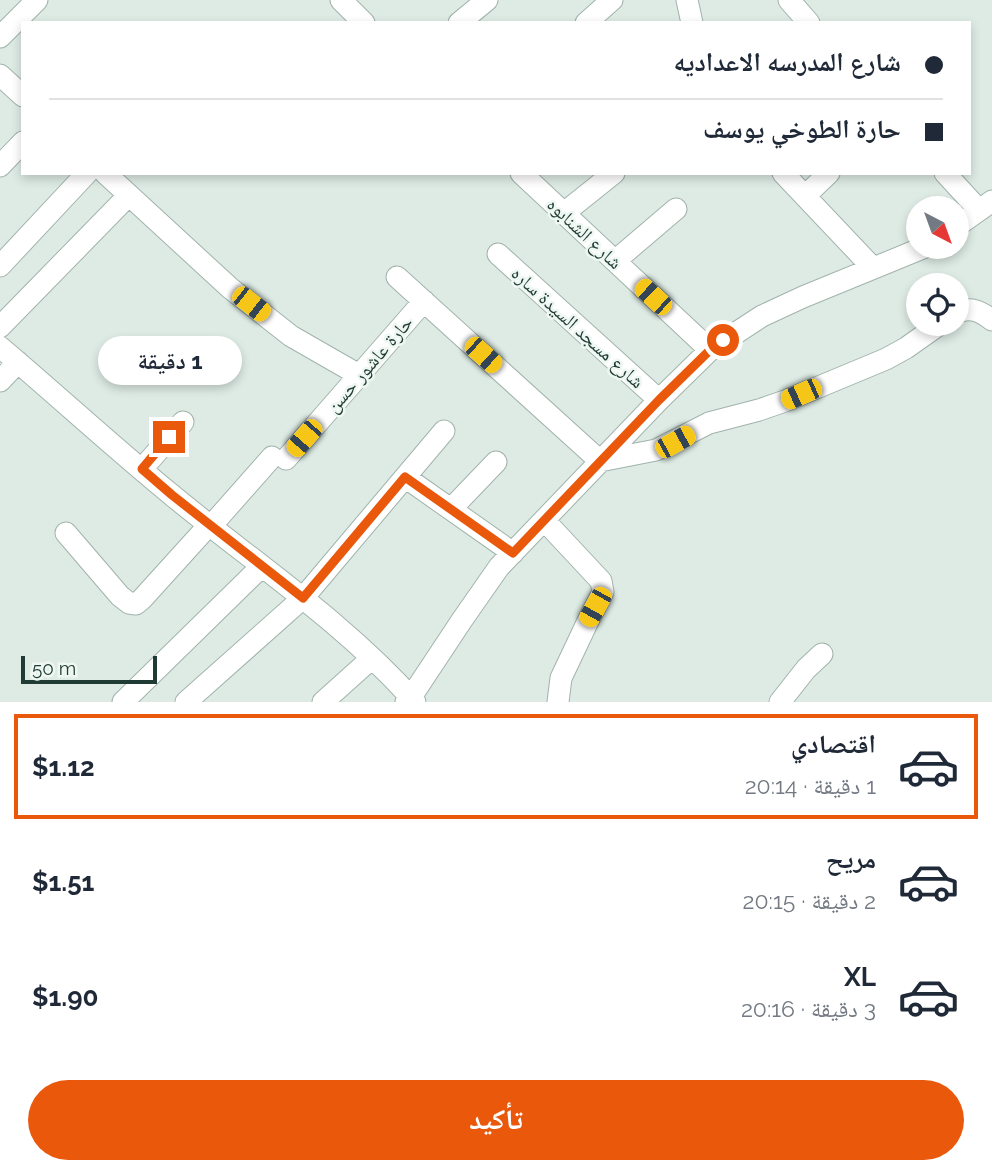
<!DOCTYPE html>
<html lang="ar">
<meta charset="utf-8">
<style>
:root{--surface:#fff;--page:#f6f6f7;--text:#1f2937;--muted:#747a83;--line:#e0e1e3;--accent:#ea580c}
body{margin:0;font-family:Raleway,"Noto Naskh Arabic",sans-serif;background:var(--page);color:var(--text);direction:rtl;height:100vh;display:flex;flex-direction:column;font-size:26px;white-space:nowrap}
*{box-sizing:border-box;margin:0}
p{font-size:23px;color:var(--muted)}
.icon{flex:none;width:38px;height:38px;fill:none;stroke:currentColor;stroke-width:2;stroke-linecap:round;stroke-linejoin:round}
.map{position:relative;height:702px;overflow:hidden;direction:ltr}
.panel{display:flex;flex-direction:column;background:var(--surface);flex:1}
.panel>*{flex:none}
.hud{position:absolute;left:21px;top:21px;width:950px;height:154px;border-radius:0px;box-shadow:0 4px 10px #0003;direction:rtl;display:grid;align-content:center;height:154px;padding:0 28px;background:var(--surface)}
.needle{width:46px;rotate:139deg}
.controls{position:absolute;left:906px;top:196px;display:grid;gap:14px}
.controls a{display:grid;place-items:center;width:63px;height:63px;border-radius:50%;background:var(--surface);box-shadow:0 4px 10px #0003;font-size:35px}
.scale{position:absolute;left:21px;bottom:18px;width:136px;box-sizing:border-box;padding-left:7px;border:4px solid #1f3b34;border-top:0;font-size:19px;line-height:24px;white-space:nowrap;color:#1f3b34;-webkit-text-stroke:5px #eff7f3;paint-order:stroke}
.end{position:absolute;width:32px;height:32px;margin:-16px;border:9px solid #ea580c;background:#fff;box-shadow:0 0 0 4px #fff}
.from{border-radius:50%}
.bubble{position:absolute;height:49px;border-radius:24px;background:var(--surface);box-shadow:0 4px 10px #0003;font-size:23px;font-weight:700;line-height:49px;text-align:center;direction:rtl}
.car{position:absolute;width:21px;height:42px;margin:-21px -10px;border-radius:9px;box-shadow:0 0 5px 2px #0007;background:linear-gradient(#f5c518 24%,#345 0 40%,#f5c518 0 76%,#345 0 86%,#f5c518 0)}
.hud b{display:flex;align-items:center;gap:24px;height:66px;font-size:26px}
.hud b+b{border-top:2px solid var(--line)}
.hud i{width:18px;height:18px;background:var(--text)}
ul{padding:12px 0 0;list-style:none}
li{display:flex;align-items:center;gap:21px;height:105px;margin:0 14px 10px;padding:0 14px;border:4px solid transparent;border-radius:0px}
li div{flex:1}
li b{display:block;font-size:26px}
li em{font-style:normal;font-weight:700}
li.active{border-color:var(--accent)}
li>.icon{width:63px;height:63px;stroke-width:1.5}
.cta{display:flex;gap:14px;margin-top:auto;padding:14px 28px}
.cta a{flex:1;height:80px;border-radius:42px;background:var(--accent);color:#fff;font-size:28px;font-weight:700;line-height:80px;text-align:center}
.map>svg:first-child{display:block}
</style>
<div class="map">
<svg width="992" height="702" viewBox="0 0 992 702">
<rect width="100%" height="100%" fill="#deebe5"/>
<g fill="none" stroke-linecap="round" stroke-linejoin="round">
<g stroke="#a1b3ac" stroke-width="23">
<path id="minor" d="M341 0 364 23
M687 0 692 23
M789 0 809 23
M459 23 487 0
M586 23 612 0
M0 37 37 0
M0 75 23 96
M0 166 23 142
M105 173 230 288 291 336 359 375
M521 173 710 350
M783 173 873 268
M945 173 979 210
M805 196 829 173
M564 213 614 173
M957 226 992 201
M498 254 659 400
M615 261 676 209
M0 266 87 173
M397 277 600 461 656 450 709 423 759 410 785 401 886 359 906 348 940 324
M957 312C972 307 980 311 992 320
M0 327 129 195
M0 347C58 396 114 448 173 496 254 563 344 622 415 702
M0 381 18 362
M286 459 424 301
M142 469 183 422
M405 477 513 553
M451 509 496 462
M544 520 601 581 603 592 588 621 561 678 558 702
M211 526 272 457
M66 533 120 596 129 603 136 604 142 599 209 525
M123 702 262 566
M186 702 303 598 444 431
M323 702 372 658
M406 702 411 697 462 620 499 567 659 400 710 350 762 316 803 297 925 247
M780 702 806 669 822 654"/>
</g>
<use href="#minor" stroke="#fff" stroke-width="21"/>
</g>
<g fill="none" stroke-linecap="round" stroke-linejoin="round">
<path stroke="#ea580c" stroke-width="9" d="M169 437 142 469 172 495 303 598 405 477 513 553 659 400 710 350 723 340"/>
</g>
<g text-anchor="middle" dominant-baseline="central" stroke-width="5" stroke-linejoin="round" paint-order="stroke">
<g font-size="19" fill="#1f3b34" stroke="#eff7f3">
<text transform="translate(585 233) rotate(43)">شارع الشنابوه</text>
<text transform="translate(578 327) rotate(42)">شارع مسجد السيدة ساره</text>
<text transform="translate(369 364) rotate(-49)">حارة عاشور حسن</text>
</g>
</g>
</svg>
<div class="controls">
<a><svg class="needle" viewBox="-14 -14 28 28"><path d="M0-13l5 13h-10z" fill="#e53935"/><path d="M0 13l5-13h-10z" fill="#747a83"/></svg></a>
<a><svg class="icon" aria-label="locate" viewBox="0 0 24 24"><circle cx="12" cy="12" r="6"/><path d="M12 2v4M12 18v4M2 12h4M18 12h4"/></svg></a>
</div>
<div class="scale">50 m</div>
<i class="end from" style="left:723px;top:340px"></i>
<i class="end" style="left:169px;top:437px"></i>
<div class="bubble" style="left:98px;top:336px;width:144px">1 دقيقة</div>
<i class="car" style="left:653px;top:297px;rotate:313deg"></i>
<i class="car" style="left:251px;top:304px;rotate:128deg"></i>
<i class="car" style="left:483px;top:355px;rotate:132deg"></i>
<i class="car" style="left:801px;top:394px;rotate:246deg"></i>
<i class="car" style="left:304px;top:438px;rotate:221deg"></i>
<i class="car" style="left:675px;top:442px;rotate:61deg"></i>
<i class="car" style="left:595px;top:607px;rotate:209deg"></i>
<div class="hud">
<b><i class="from"></i>شارع المدرسه الاعداديه</b>
<b><i></i>حارة الطوخي يوسف</b>
</div>
</div>
<section class="panel">
<ul>
<li class="active"><svg class="icon" aria-label="car" viewBox="0 0 24 24"><path d="M5 17H2v-5l4-1 3-4h7l3 4 3 1v5h-3M9 17h6M6 11h13"/><circle cx="7" cy="17" r="2"/><circle cx="17" cy="17" r="2"/></svg><div><b>اقتصادي</b><p>1 دقيقة · 20:14</p></div><em>$1.12</em></li>
<li><svg class="icon" aria-label="car" viewBox="0 0 24 24"><path d="M5 17H2v-5l4-1 3-4h7l3 4 3 1v5h-3M9 17h6M6 11h13"/><circle cx="7" cy="17" r="2"/><circle cx="17" cy="17" r="2"/></svg><div><b>مريح</b><p>2 دقيقة · 20:15</p></div><em>$1.51</em></li>
<li><svg class="icon" aria-label="car" viewBox="0 0 24 24"><path d="M5 17H2v-5l4-1 3-4h7l3 4 3 1v5h-3M9 17h6M6 11h13"/><circle cx="7" cy="17" r="2"/><circle cx="17" cy="17" r="2"/></svg><div><b>XL</b><p>3 دقيقة · 20:16</p></div><em>$1.90</em></li>
</ul>
<div class="cta"><a>تأكيد</a></div>
</section>
